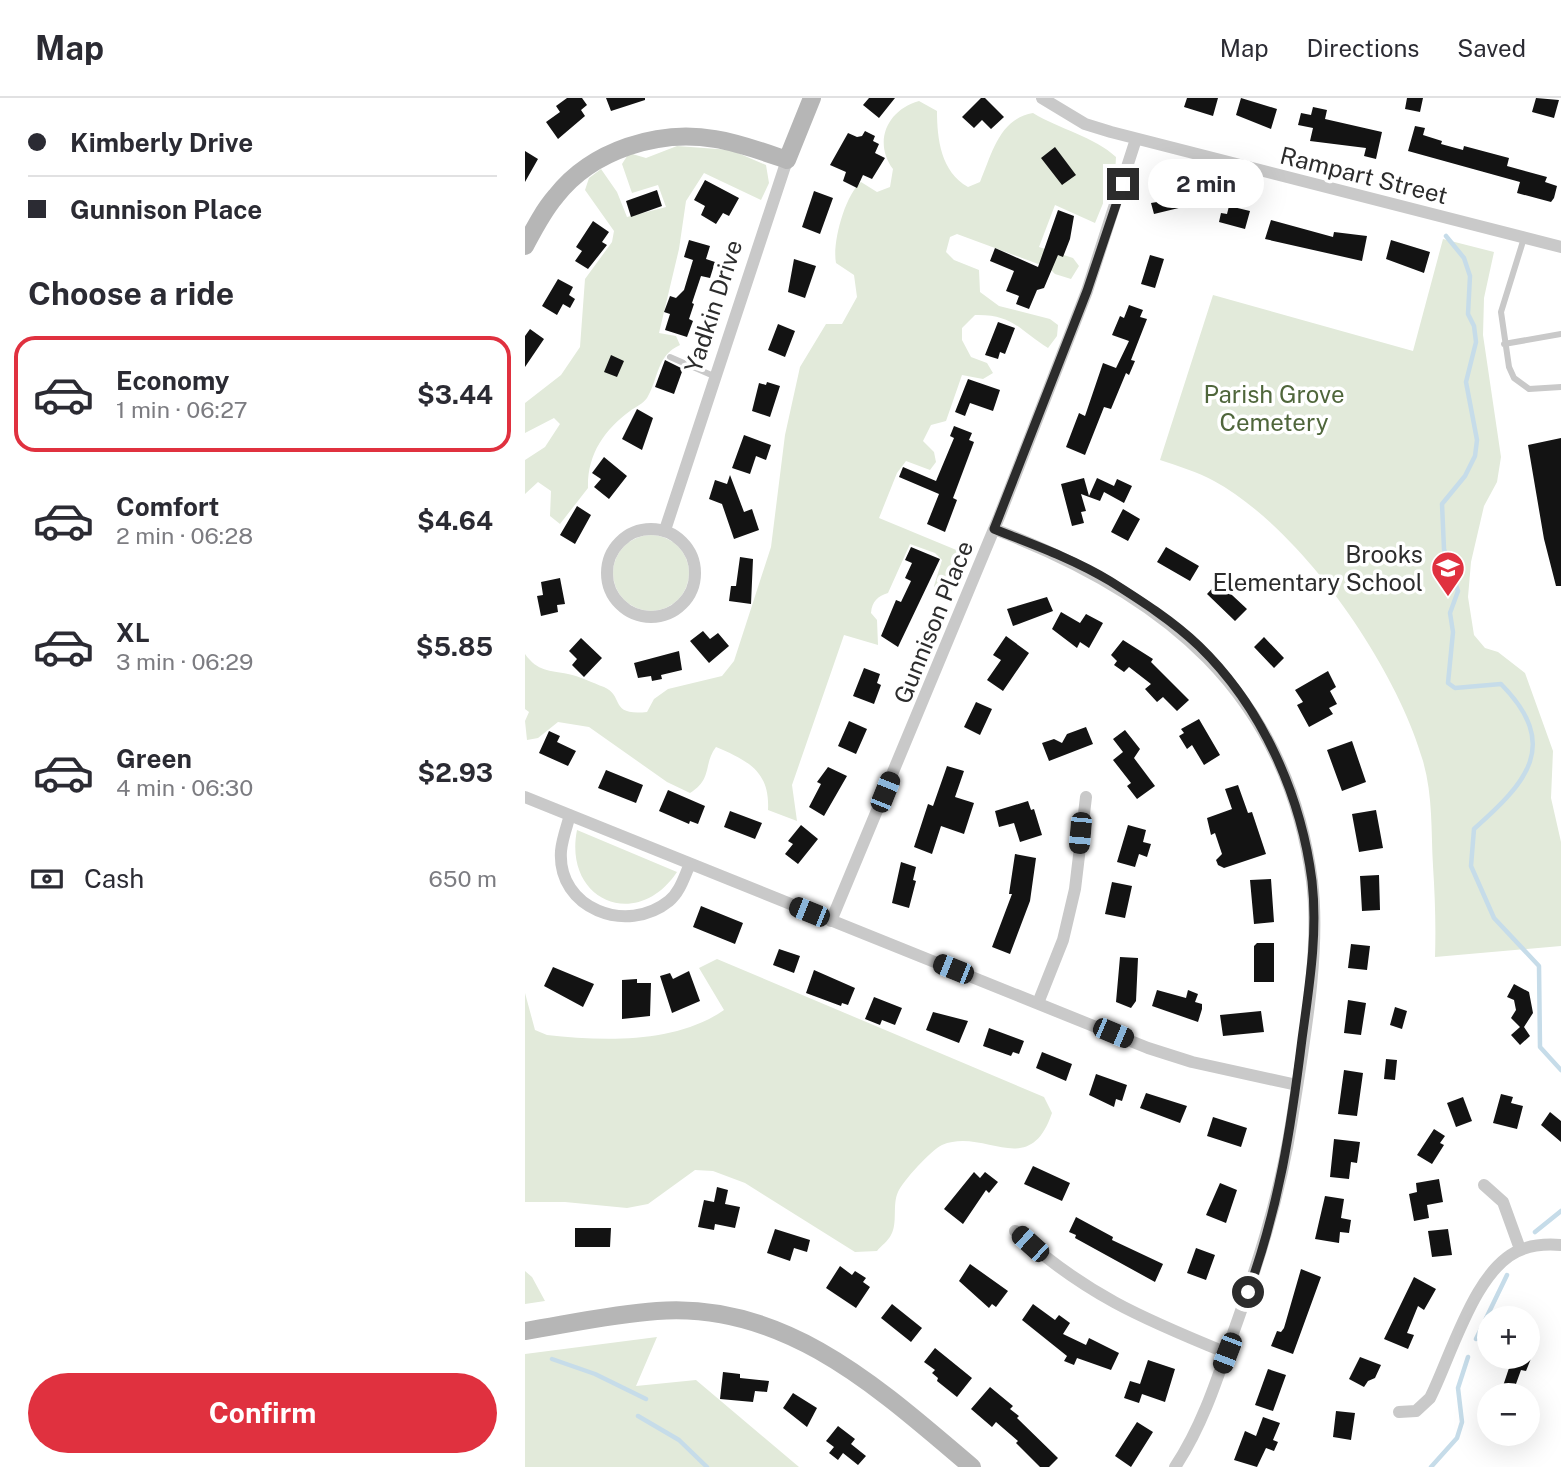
<!DOCTYPE html>
<meta charset="utf-8">
<style>
:root{--surface:#fff;--page:#f7f7f7;--text:#2b2b33;--muted:#7c7c81;--line:#e1e1e2;--accent:#e0313f}
body{margin:0;font-family:"Public Sans",sans-serif;background:var(--page);color:var(--text);height:100vh;display:flex;flex-direction:column;font-size:26px;white-space:nowrap}
*{box-sizing:border-box;margin:0}
p{font-size:23px;color:var(--muted)}
.icon{flex:none;width:38px;height:38px;fill:none;stroke:currentColor;stroke-width:2;stroke-linecap:round;stroke-linejoin:round}
.map{position:relative;flex:1;overflow:hidden}
.panel{display:flex;flex-direction:column;background:var(--surface);width:525px}
.panel>*{flex:none}
.banner{display:grid;align-content:center;height:154px;padding:0 28px;background:var(--surface)}
.fabs{position:absolute;left:952px;top:1208px;display:grid;gap:14px}
.fabs a{display:grid;place-items:center;width:63px;height:63px;border-radius:50%;background:var(--surface);box-shadow:0 7px 28px #0002;font-size:35px}
.end{position:absolute;width:32px;height:32px;margin:-16px;border:9px solid #2c2c2c;background:#fff;box-shadow:0 0 0 4px #fff}
.from{border-radius:50%}
.bubble{position:absolute;height:49px;border-radius:24px;background:var(--surface);box-shadow:0 7px 28px #0002;font-size:23px;font-weight:700;line-height:49px;text-align:center}
.car{position:absolute;width:21px;height:42px;margin:-21px -10px;border-radius:9px;box-shadow:0 0 5px 2px #0007;background:linear-gradient(#222 24%,#8ab4d8 0 40%,#222 0 76%,#8ab4d8 0 86%,#222 0)}
.banner b{display:flex;align-items:center;gap:24px;height:66px;font-size:26px}
.banner b+b{border-top:2px solid var(--line)}
.banner i{width:18px;height:18px;background:var(--text)}
ul{padding:0;list-style:none}
li{display:flex;align-items:center;gap:21px;height:116px;margin:0 14px 10px;padding:0 14px;border:4px solid transparent;border-radius:21px}
li div{flex:1}
li b{display:block;font-size:26px}
li em{font-style:normal;font-weight:700}
li.current{border-color:var(--accent)}
li>.icon{width:63px;height:63px;stroke-width:1.5}
h2{padding:0 28px;font-size:32px;line-height:84px}
.pay{display:flex;align-items:center;gap:18px;height:77px;padding:0 28px;font-size:26px}
.pay p{margin-inline-start:auto}
.primary-button{display:flex;gap:14px;margin-top:auto;padding:14px 28px}
.primary-button a{flex:1;height:80px;border-radius:42px;background:var(--accent);color:#fff;font-size:28px;font-weight:700;line-height:80px;text-align:center}
header{display:flex;align-items:center;gap:42px;box-sizing:border-box;height:98px;padding:0 35px;background:var(--surface);border-bottom:2px solid var(--line)}
header strong{font-size:33px}
nav{display:flex;gap:38px;margin-inline-start:auto;font-size:24px}
main{display:flex;flex:1;min-height:0}
.map>svg:first-child{display:block}
</style>
<header>
<strong>Map</strong>
<nav><a>Map</a><a>Directions</a><a>Saved</a></nav>
</header>
<main>
<section class="panel">
<div class="banner">
<b><i class="from"></i>Kimberly Drive</b>
<b><i></i>Gunnison Place</b>
</div>
<h2>Choose a ride</h2>
<ul>
<li class="current"><svg class="icon" aria-label="car" viewBox="0 0 24 24"><path d="M5 17H2v-5l4-1 3-4h7l3 4 3 1v5h-3M9 17h6M6 11h13"/><circle cx="7" cy="17" r="2"/><circle cx="17" cy="17" r="2"/></svg><div><b>Economy</b><p>1 min · 06:27</p></div><em>$3.44</em></li>
<li><svg class="icon" aria-label="car" viewBox="0 0 24 24"><path d="M5 17H2v-5l4-1 3-4h7l3 4 3 1v5h-3M9 17h6M6 11h13"/><circle cx="7" cy="17" r="2"/><circle cx="17" cy="17" r="2"/></svg><div><b>Comfort</b><p>2 min · 06:28</p></div><em>$4.64</em></li>
<li><svg class="icon" aria-label="car" viewBox="0 0 24 24"><path d="M5 17H2v-5l4-1 3-4h7l3 4 3 1v5h-3M9 17h6M6 11h13"/><circle cx="7" cy="17" r="2"/><circle cx="17" cy="17" r="2"/></svg><div><b>XL</b><p>3 min · 06:29</p></div><em>$5.85</em></li>
<li><svg class="icon" aria-label="car" viewBox="0 0 24 24"><path d="M5 17H2v-5l4-1 3-4h7l3 4 3 1v5h-3M9 17h6M6 11h13"/><circle cx="7" cy="17" r="2"/><circle cx="17" cy="17" r="2"/></svg><div><b>Green</b><p>4 min · 06:30</p></div><em>$2.93</em></li>
</ul>
<div class="pay"><svg class="icon" aria-label="cash" viewBox="0 0 24 24"><path d="M3 7h18v10H3z"/><circle cx="12" cy="12" r="2"/></svg>Cash<p>650 m</p></div>
<div class="primary-button"><a>Confirm</a></div>
</section>
<div class="map">
<svg width="1036" height="1369" viewBox="0 0 1036 1369">
<rect width="100%" height="100%" fill="#fff"/>
<path fill="#e2eada" d="M394 3 412 13C412 41 416 74 443 89L455 84C467 56 474 21 508 15 534 31 570 39 591 59L590 76 570 125 530 107 514 149 548 160 554 168 546 181 530 176 524 170 432 136 425 139 421 154 429 162 454 172 455 194 474 208 525 221 533 227 532 238 523 250C494 232 488 216 450 217L437 230V242L446 259 462 265 468 275 458 281 437 277 421 323 406 327 398 343 409 354 411 364 405 372 381 363 372 375 354 420 441 456 424 500 415 497 409 488 417 462 410 455 385 446 363 495C353 498 347 503 346 515L352 522 353 547 319 537 267 687 272 723 243 712C245 674 224 663 191 649 178 666 188 681 165 695L142 684 64 629 33 624 13 640 2 642 0 623 4 614 0 611V556C13 574 24 572 43 576 54 578 68 585 79 589 100 598 83 618 122 614L129 601 143 591 197 578 209 563 246 449 260 337 275 269 301 226H317L332 199 329 177 311 165C307 145 320 97 336 84L352 94 365 89 368 71C348 44 362 12 394 3Z
M152 48 206 52 241 67 244 85 236 102 179 75 161 103 154 151 134 235 151 238 155 247C131 258 134 280 122 300 118 306 110 309 105 313 79 332 62 357 63 390L35 426 25 418 26 393 13 384 0 396V362L20 349 35 326 29 320 0 335V305L36 277 55 249 60 181 87 144 89 133 60 92 64 80 76 71 92 94 102 119 141 109 133 87 107 95 97 66 104 55 121 60Z
M918 141 969 154 959 200 958 237 976 359 972 384 959 408 946 464 943 499 949 537 960 550 973 554 1000 575 1028 653 1026 700 1036 744V848L910 859C911 828 910 799 908 768 906 733 908 698 898 663 871 568 777 431 689 383 673 374 653 368 635 362L688 197 888 253Z
M88 475a38 38 0 1 1 76 0a38 38 0 1 1-76 0Z
M52 732 152 774C112 834 38 803 52 732Z
M192 861 519 999 527 1015C504 1083 460 1029 417 1047 406 1052 378 1083 373 1094 367 1107 373 1125 366 1137 363 1143 356 1148 352 1153L330 1154 220 1085 188 1073 170 1072 123 1106 102 1110 40 1104H0V895L10 932 22 937C78 943 150 946 199 912L174 870Z
M0 1173 7 1179 20 1203 0 1206Z
M132 1239 111 1288 171 1282 274 1369H0V1256Z"/>
<g fill="none" stroke-linecap="round" stroke-linejoin="round">
<path stroke="#c6dce9" stroke-width="4.5" d="M921 138 939 160 945 178 943 216 949 228 951 244 941 284 952 342 950 358 940 378 917 406 919 451 933 493 925 515 928 534 923 585 930 590 976 586C1036 647 1002 684 949 731L946 768 969 820 1014 868 1015 949 1036 972
M1010 1134 1036 1113
M951 1241 982 1177
M27 1261 70 1276 121 1301
M113 1318 154 1342 182 1369
M906 1369 932 1340 937 1324 933 1290 943 1259"/>
</g>
<path fill="#131313" d="M42 0H57L62 7 56 12 60 18 33 41 21 24 35 14 31 8Z
M81 0H120V2L86 13Z
M344 0H370L354 20 338 7Z
M456 0H460L479 19 466 31 457 22 449 30 437 19Z
M662 0H693L688 18 659 9Z
M716 0 752 11 746 31 711 17Z
M882 0H898L895 14 880 11Z
M1011 0 1034 2 1029 20 1007 14Z
M788 9 802 12 800 21 857 34 851 61 839 58 841 50 785 43 788 30 773 27 776 15 786 17Z
M890 28 900 30 898 37 917 43 916 46 938 52 939 48 984 60 982 68 1022 79 1020 84 1032 88 1029 100 1026 104 992 95 995 84 883 53Z
M340 33 350 38 348 43 354 46 350 55 360 60 347 81 338 77 332 90 318 83 321 74 305 67 323 35 332 39 337 38Z
M530 49 551 77 537 87 516 60Z
M0 53 13 61 0 84Z
M180 82 214 100 204 118 198 115 191 126 176 117 180 108 169 102Z
M662 91 666 107 629 116 626 105 632 104 631 99Z
M132 92 137 108 106 119 101 103Z
M289 93 308 100 295 136 277 129Z
M704 108 725 113 720 131 694 124 696 115 702 116Z
M533 112 549 118 545 141 538 159 533 157 519 190 512 192 504 211 491 206 494 198 481 193 489 173 465 163 470 150 513 169Z
M746 122 808 139 809 134 842 138 837 163 740 141Z
M68 123 84 134 77 144 82 147 63 171 50 163 57 153 51 149Z
M164 142 185 148 181 161 190 164 185 180 176 178 167 205 169 206 164 221 168 223 162 239 140 232 145 216 139 214 145 198 151 200 159 192 168 162 159 159Z
M866 142 905 154 899 175 861 161Z
M625 157 639 161 630 190 616 186Z
M269 161 291 168 280 200 263 194Z
M33 181 48 189 44 197 50 201 45 210 38 206 32 217 17 208Z
M604 207 618 212 615 219 622 221 606 262 610 263 604 277 601 275 586 311 579 309 560 357 541 349 554 315 560 318 578 265 591 270 604 243 587 237 595 218 599 220Z
M473 224 490 230 480 256 475 254 473 261 460 257Z
M253 226 270 233 260 259 243 252Z
M5 231 19 241 0 269V238Z
M86 257 99 263 92 279 79 274Z
M140 262 158 271 149 296 130 289Z
M443 281 475 292 468 313 445 305 440 318 430 314Z
M242 284 255 288 245 319 227 313 234 285 241 287Z
M112 311 128 320 117 352 97 341Z
M429 328 447 335 444 342 449 344 428 400 432 402 420 434 402 426 414 396 374 379 378 369 411 383 429 340 425 338Z
M219 337 246 347 241 362 231 358 225 376 207 370Z
M1036 340V488H1031L1019 441 1003 347Z
M79 359 102 378 84 401 69 389 76 381 67 375Z
M205 377 219 414 227 411 234 432 209 441 197 406 184 401 190 382 202 386Z
M559 380 564 398 572 380 589 388 592 381 607 388 599 405 579 394 575 403 556 396 561 413 556 414 559 425 547 428 536 386Z
M52 408 66 417 50 446 35 437Z
M598 411 615 421 603 443 586 434Z
M386 449 415 461 373 549 356 538 371 502 376 504 386 483 380 480 387 465 380 462Z
M641 449 674 468 665 483 632 464Z
M215 459 228 461 226 506 204 503 206 488H211Z
M35 480 40 506 32 507 33 514 16 518 12 498 18 497 16 484Z
M693 484 722 511 710 523 682 496Z
M522 499 528 513 488 528 482 511Z
M536 514 555 525 561 516 578 525 564 550 555 544 552 550 527 531Z
M178 533 185 541 193 535 204 548 184 565 165 543Z
M481 538 504 555 478 593 462 582 476 562 468 557Z
M739 539 759 560 749 570 729 549Z
M56 540 77 560 59 579 47 567 52 561 44 553Z
M598 542 628 561 626 564 664 602 652 613 638 599 632 604 620 591 626 586 604 569 599 574 589 567 592 563 586 557Z
M154 553 157 572 136 577 137 581 127 583 126 578 113 580 109 565Z
M339 570 355 576 352 585 356 587 349 606 328 598Z
M803 573 811 589 805 593 812 606 804 610 808 616 784 629 772 607 778 604 770 592Z
M451 604 467 611 455 637 439 629Z
M674 621 695 657 679 667 667 647 662 651 654 638 659 635 656 631Z
M324 623 342 631 331 656 313 648Z
M561 629 568 646 524 663 517 645 529 641 537 645 542 636Z
M600 632 615 651 609 660 630 688 612 701 602 688 606 685 588 662 598 654 588 641Z
M24 633 35 638 32 644 51 653 43 668 14 655Z
M827 643 841 684 817 693 802 652Z
M422 668 439 673 430 699 449 705 439 736 416 728 407 756 389 749 403 706 408 708Z
M303 669 322 678 299 718 284 709 296 686 292 684Z
M81 672 118 687 111 705 73 690Z
M713 687 723 715 727 714 741 756 699 770 693 767 691 762 697 756 690 735 686 737 682 720 707 711 700 691Z
M143 692 180 708 173 726 165 723 164 726 134 713Z
M503 703 506 712 509 711 517 737 495 744 489 725 474 729 470 713Z
M851 712 858 750 834 754 827 716Z
M205 713 237 725 230 741 199 729Z
M276 727 293 741 273 766 260 756 268 746 263 743Z
M603 727 621 732 618 744 626 746 622 759 614 756 610 769 592 764Z
M490 756 511 760 505 803 485 856 467 849 487 796H484Z
M376 764 391 769 388 782 391 783 384 810 367 805Z
M854 777 855 812 837 813 835 778Z
M746 781 749 824 729 826 725 782Z
M587 784 607 788 600 820 580 816Z
M176 808 218 825 210 846 168 829Z
M732 845H749V884H729V848Z
M826 846 845 848 842 872 823 870Z
M254 851 275 858 269 875 248 867Z
M595 859 613 860 611 903 606 910 591 904Z
M28 869 69 886 58 909 19 888Z
M289 872 330 890 323 907 317 905 316 908 281 895Z
M164 873 175 903 147 915 135 878 145 875 148 881Z
M112 881V885H126L125 918 97 921V882Z
M989 886 1004 894 1008 915 999 929 1005 938 995 947 986 937 995 929 986 920 991 912 989 902 982 899Z
M632 892 661 900 663 892 673 896 670 904 677 906V911L673 924 627 908Z
M349 899 377 910 370 927 357 922 355 927 340 921Z
M823 902 841 905 836 937 819 935Z
M870 909 882 913 877 931 865 927Z
M736 913 739 934 698 938 695 917Z
M408 914 443 923 434 945 401 932Z
M464 930 499 943 494 956 488 954 486 958 458 948Z
M517 954 547 966 541 983 511 970Z
M861 961 872 962 870 982 859 981Z
M819 972 838 975 832 1018 813 1016Z
M571 976 602 987 597 1003 591 1001 589 1009 564 997Z
M621 995 662 1008 655 1025 615 1010Z
M976 996 988 999 986 1005 998 1008 992 1031 968 1025Z
M938 999 947 1023 931 1029 922 1005Z
M1025 1014 1036 1023V1044L1016 1027Z
M688 1019 722 1030 716 1049 682 1038Z
M909 1031 920 1038 915 1045 919 1047 907 1066 892 1057Z
M809 1041 835 1044 832 1065 826 1064 824 1081 805 1079Z
M508 1068 545 1085 537 1103 499 1086Z
M449 1074 455 1080 460 1074 473 1084 464 1095 461 1092 438 1126 419 1111Z
M914 1081 918 1104 902 1107 904 1120 889 1123 884 1096 892 1094 891 1085Z
M695 1085 712 1092 701 1125 681 1117Z
M192 1089 203 1092 200 1106 215 1109 210 1130 190 1126 189 1132 173 1129 179 1102 189 1104Z
M800 1098 819 1101 816 1120 826 1122 824 1135 815 1134 814 1145 790 1141Z
M551 1119 588 1139 587 1142 638 1166 630 1184 550 1140 551 1137 544 1134Z
M50 1130H86L85 1149H50Z
M250 1131 285 1142 282 1154 269 1150 265 1163 242 1155Z
M923 1131 927 1157 907 1159 903 1133Z
M671 1150 690 1157 681 1182 662 1175Z
M445 1166 483 1193 471 1209 467 1206 464 1210 434 1183Z
M315 1168 327 1177 330 1173 341 1180 338 1184 345 1189 331 1210 301 1190Z
M776 1171 796 1179 768 1256 746 1248 752 1233 756 1234 759 1230Z
M889 1179 911 1191 899 1212 893 1208 882 1235 889 1237 883 1251 859 1241Z
M367 1206 397 1230 386 1244 356 1220Z
M508 1206 530 1222 534 1217 545 1225 538 1236 561 1247 564 1240 594 1255 586 1272 552 1260 549 1267 539 1263 542 1258 497 1222Z
M410 1250 447 1280 432 1299 412 1283 413 1280 407 1275 410 1272 399 1264Z
M988 1258H1007L1001 1273 996 1272 987 1297H975Z
M835 1259 856 1267 850 1280 843 1283 839 1289 824 1281Z
M623 1262 650 1271 640 1304 617 1296 614 1305 599 1300 605 1283 615 1286Z
M743 1271 761 1277 748 1313 730 1307Z
M198 1274 215 1276V1280L244 1283 242 1294 230 1293 228 1304 195 1301Z
M465 1289 488 1308 485 1311 494 1318 492 1320 533 1360 524 1369H515L491 1345 493 1343 471 1324 467 1329 446 1311Z
M268 1295 292 1310 282 1329 258 1310Z
M811 1313 830 1315 826 1342 808 1339Z
M738 1319 755 1325 748 1342 753 1344 749 1353 741 1350 732 1369 709 1362 720 1333 731 1338Z
M612 1324 628 1334 606 1369 590 1358Z
M313 1328 330 1341 326 1346 341 1358 333 1367 318 1355 313 1362 304 1355 309 1349 301 1343Z"/>
<g fill="none" stroke-linecap="round" stroke-linejoin="round">
<path stroke="#c9c9c9" stroke-width="6" d="M999 140 976 214 984 269 989 280 1004 291 1036 289
M979 246 1036 236
M145 259 191 279"/>
<path stroke="#c9c9c9" stroke-width="12" d="M517 0 560 26 586 34 1036 149
M82 475a44 44 0 1 1 88 0a44 44 0 1 1-88 0Z
M469 431C638 495 762 593 787 783 796 855 778 949 767 1021 755 1098 732 1169 706 1241 691 1285 676 1330 650 1369
M140 432 262 62
M0 699 623 950 667 964 772 987
M45 717C42 728 37 741 36 753 32 811 102 837 144 803 155 794 159 779 165 766
M306 823 474 419 562 193 611 41
M513 905 538 842 550 791 561 699
M959 1087 978 1104 995 1151
M490 1133C560 1196 616 1220 702 1255
M874 1314 891 1313 905 1300C926 1259 951 1166 998 1151 1011 1146 1023 1146 1036 1147"/>
<path stroke="#b6b6b6" stroke-width="18" d="M0 148C9 131 18 113 31 98 67 52 134 31 190 41 215 45 239 54 262 62L287 0
M0 1233C43 1226 88 1216 132 1213 261 1203 356 1292 447 1369"/>
</g>
<g fill="none" stroke-linecap="round" stroke-linejoin="round">
<path stroke="#2c2c2c" stroke-width="9" d="M598 86 562 193 469 431C507 446 549 461 585 483 615 502 648 523 674 548 737 609 776 697 787 783 793 836 784 889 777 941 766 1030 754 1109 723 1194"/>
</g>
<defs>
<g id="school-pin" transform="scale(1.75)"><path d="M0 17L-7.5 6A9.5 9.5 0 1 1 7.5 6Z" fill="#e0313f" stroke="#fff"/><path d="M0-5L7-2L0 1L-7-2ZM-4 1L0 2.5L4 1V4Q0 6-4 4Z" fill="#fff"/></g>
</defs>
<g fill-rule="evenodd">
<use href="#school-pin" x="923" y="470"/>
</g>
<g text-anchor="middle" dominant-baseline="central" stroke-width="7" stroke-linejoin="round" paint-order="stroke">
<g font-size="24" fill="#2c2c2c" stroke="#fff">
<text transform="translate(839 77) rotate(14)">Rampart Street</text>
<text transform="translate(188 208) rotate(-72)">Yadkin Drive</text>
<text transform="translate(408 524) rotate(-68)">Gunnison Place</text>
</g>
<g font-size="24" fill="#4f663b" stroke="#fff">
<text x="749" y="296">Parish Grove<tspan x="749" dy="28">Cemetery</tspan></text>
</g>
<g font-size="24" fill="#2c2c2c" stroke="#fff" text-anchor="end">
<text x="898" y="456">Brooks<tspan x="898" dy="28">Elementary School</tspan></text>
</g>
</g>
</svg>
<div class="fabs">
<a>+</a>
<a>−</a>
</div>
<i class="end from" style="left:723px;top:1194px"></i>
<i class="end" style="left:598px;top:86px"></i>
<div class="bubble" style="left:623px;top:61px;width:116px">2 min</div>
<i class="car" style="left:360px;top:694px;rotate:22deg"></i>
<i class="car" style="left:555px;top:735px;rotate:185deg"></i>
<i class="car" style="left:284px;top:814px;rotate:292deg"></i>
<i class="car" style="left:428px;top:871px;rotate:292deg"></i>
<i class="car" style="left:588px;top:935px;rotate:113deg"></i>
<i class="car" style="left:505px;top:1146px;rotate:312deg"></i>
<i class="car" style="left:702px;top:1255px;rotate:201deg"></i>
</div>
</main>
